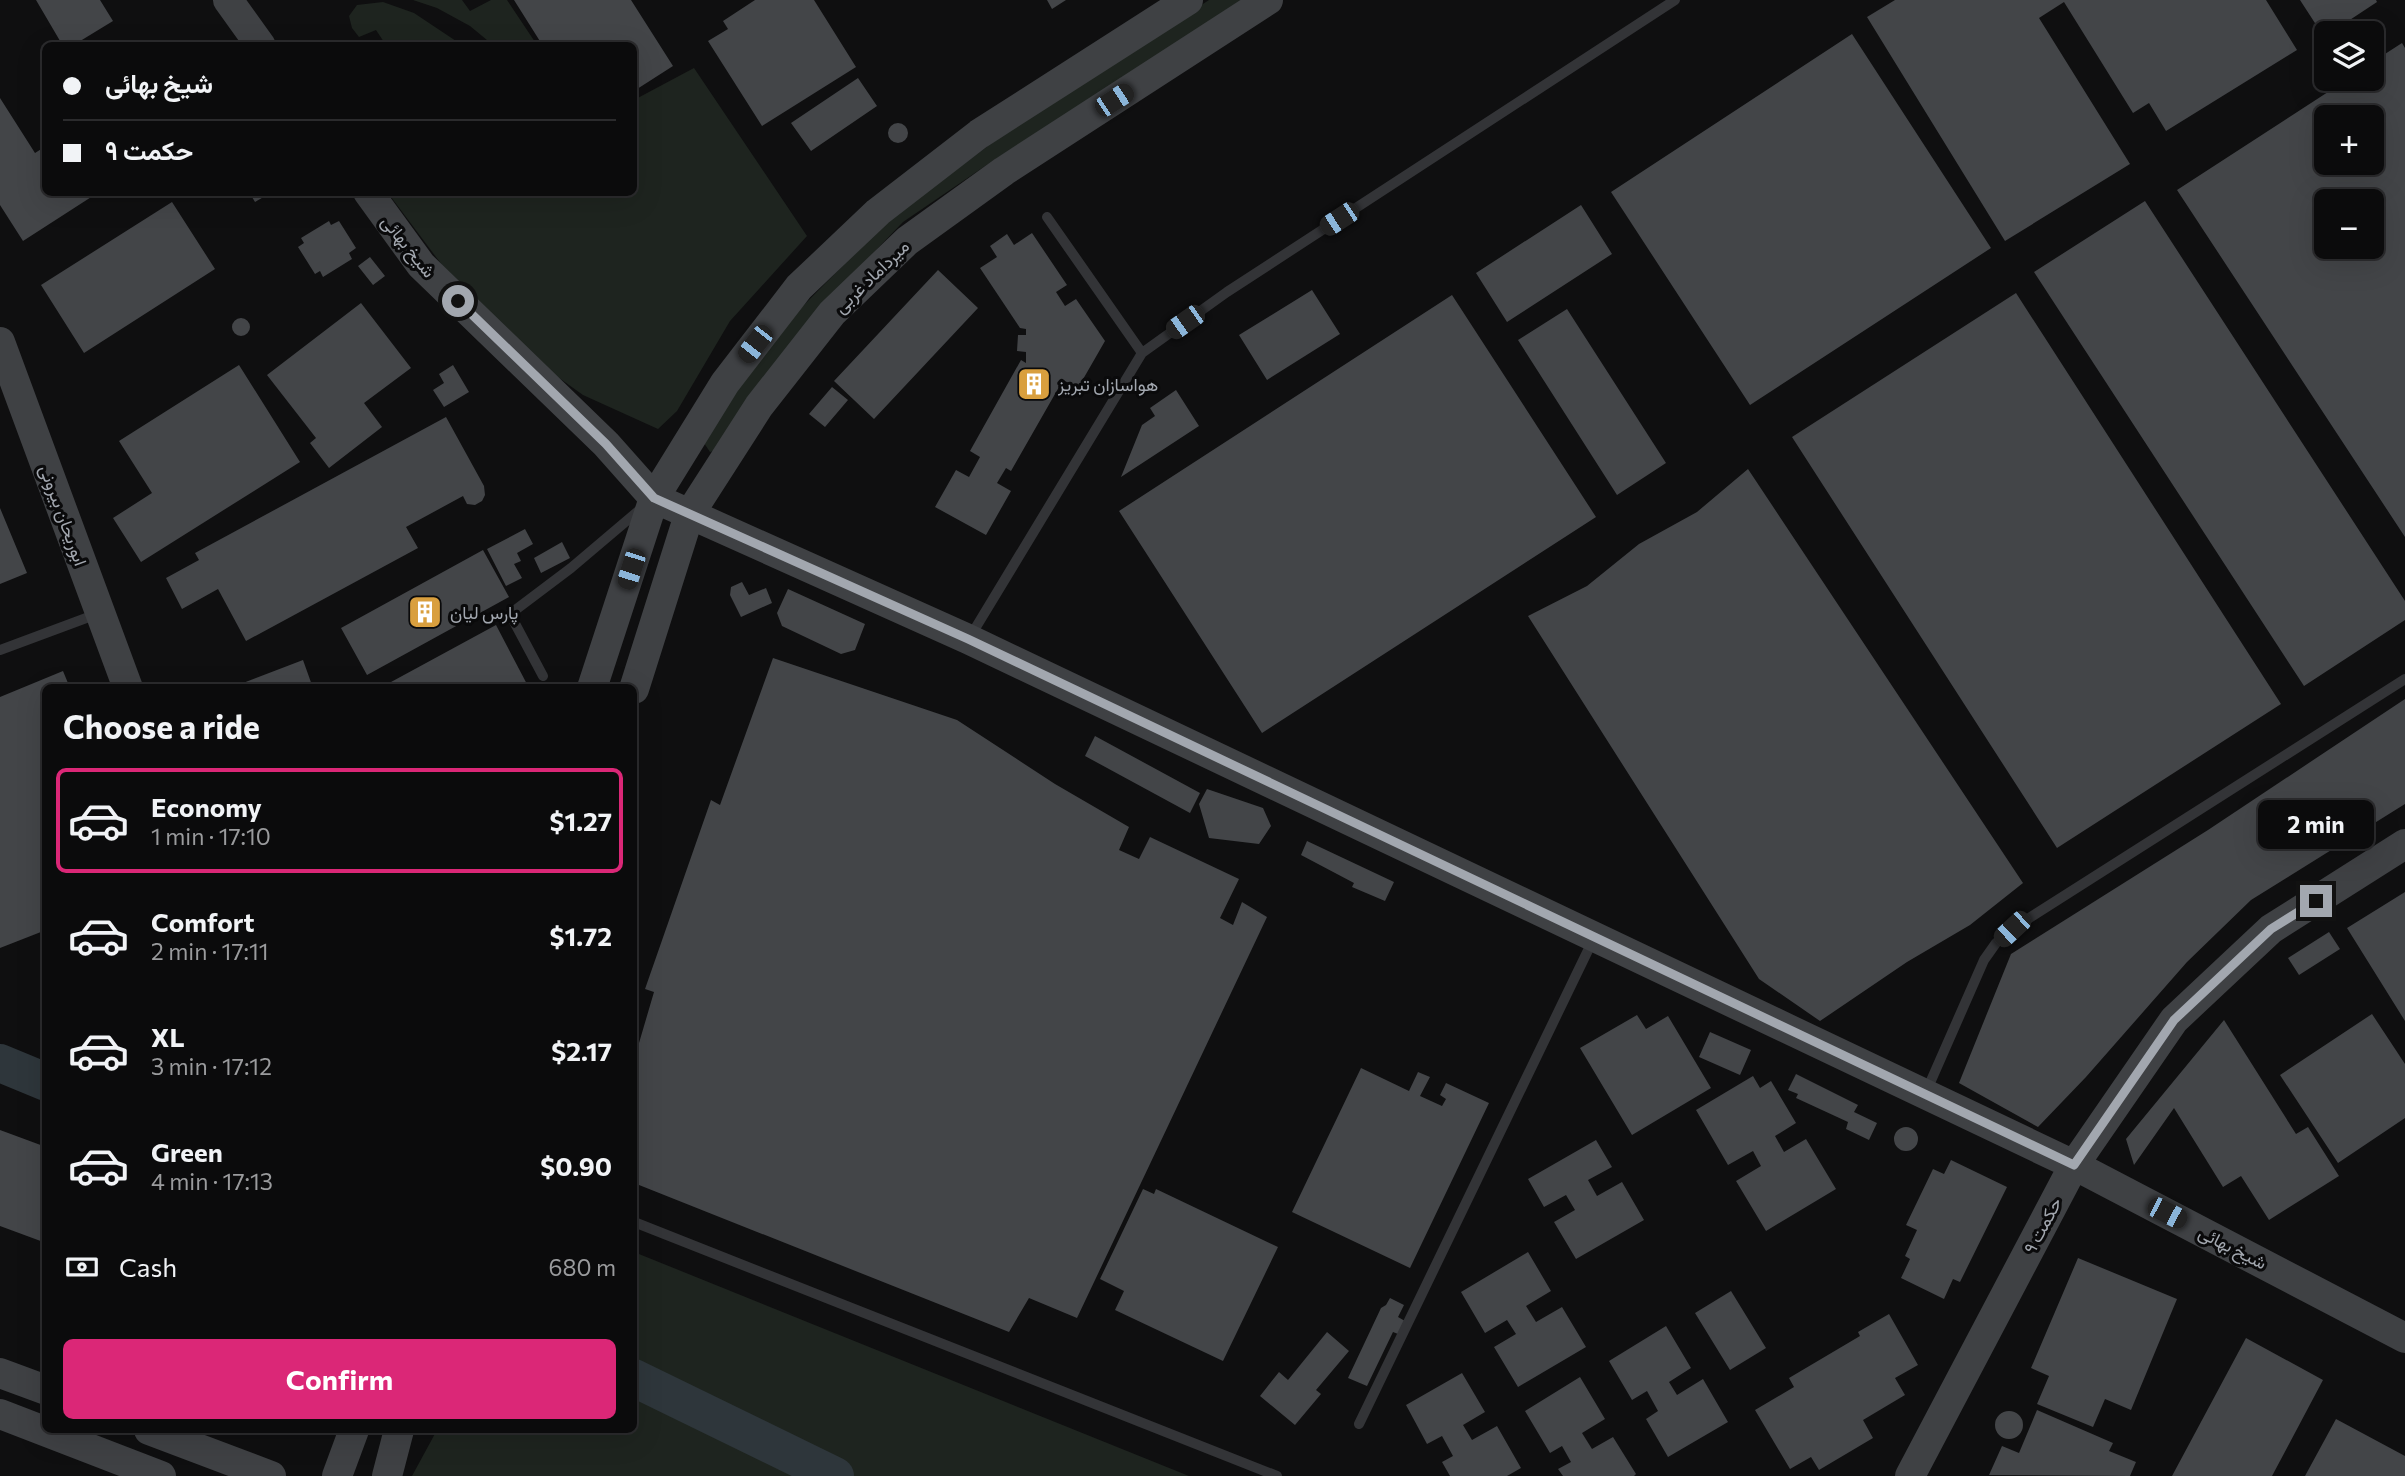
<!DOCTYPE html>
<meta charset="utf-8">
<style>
:root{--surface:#0b0b0c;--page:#19191a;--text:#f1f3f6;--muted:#9a9b9d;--line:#2b2b2d;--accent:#db2777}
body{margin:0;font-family:Commissioner,Vazirmatn,sans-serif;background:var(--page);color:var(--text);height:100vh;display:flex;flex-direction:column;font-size:26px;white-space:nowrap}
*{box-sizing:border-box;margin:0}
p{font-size:23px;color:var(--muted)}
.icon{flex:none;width:38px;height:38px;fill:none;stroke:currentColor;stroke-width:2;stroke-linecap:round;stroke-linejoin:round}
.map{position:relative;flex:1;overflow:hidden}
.drawer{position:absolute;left:42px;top:684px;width:595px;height:749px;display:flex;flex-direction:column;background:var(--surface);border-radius:10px;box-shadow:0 7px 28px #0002,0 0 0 2px var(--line)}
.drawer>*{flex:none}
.top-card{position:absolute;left:42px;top:42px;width:595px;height:154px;border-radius:10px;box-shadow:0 7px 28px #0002,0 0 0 2px var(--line);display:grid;align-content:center;height:154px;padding:0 21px;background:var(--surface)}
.controls{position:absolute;left:2314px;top:21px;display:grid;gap:14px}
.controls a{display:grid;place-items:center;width:70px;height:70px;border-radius:10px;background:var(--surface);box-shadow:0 7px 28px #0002,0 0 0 2px var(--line);font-size:35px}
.end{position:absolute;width:32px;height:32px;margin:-16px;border:9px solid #a2a7af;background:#111;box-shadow:0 0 0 4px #111}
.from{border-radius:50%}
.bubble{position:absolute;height:49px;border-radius:10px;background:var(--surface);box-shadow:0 7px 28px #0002,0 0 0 2px var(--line);font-size:23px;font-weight:700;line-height:49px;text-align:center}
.car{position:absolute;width:21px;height:42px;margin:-21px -10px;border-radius:9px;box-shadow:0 0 5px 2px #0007;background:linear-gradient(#222 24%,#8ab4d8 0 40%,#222 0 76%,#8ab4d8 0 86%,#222 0)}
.top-card b{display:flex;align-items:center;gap:24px;height:66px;font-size:26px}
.top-card b+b{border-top:2px solid var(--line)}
.top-card i{width:18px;height:18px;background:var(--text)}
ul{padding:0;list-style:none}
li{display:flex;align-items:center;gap:21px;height:105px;margin:0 14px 10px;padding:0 7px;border:4px solid transparent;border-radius:10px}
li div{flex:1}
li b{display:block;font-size:26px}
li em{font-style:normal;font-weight:700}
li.selected{border-color:var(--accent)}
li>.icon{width:63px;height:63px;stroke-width:1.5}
h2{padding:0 21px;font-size:32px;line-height:84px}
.pay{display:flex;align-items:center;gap:18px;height:77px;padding:0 21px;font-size:26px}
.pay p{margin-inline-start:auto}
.button{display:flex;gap:14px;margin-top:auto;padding:14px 21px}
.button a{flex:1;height:80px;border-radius:10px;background:var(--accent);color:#fff;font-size:28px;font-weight:700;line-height:80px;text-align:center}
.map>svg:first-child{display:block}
</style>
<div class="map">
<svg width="2405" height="1476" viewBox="0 0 2405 1476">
<rect width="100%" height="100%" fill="#0f0f10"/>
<path fill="#1e241f" d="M413 0H462L470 11 491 0H507L537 45H493L470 26 437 8Z
M1209 0H1243L991 162 903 222 853 274 718 450 710 452 704 443 732 397 799 310 886 222 992 143Z
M383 2 414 13 462 45H386L376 30 359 37 352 28 349 16 357 5Z
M694 68 807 236 730 321 677 411 658 429 583 395 534 360 454 281 388 193 634 192V100Z
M634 1252 1189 1476H412L437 1430H634Z"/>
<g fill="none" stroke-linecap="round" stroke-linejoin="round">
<path stroke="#2e363b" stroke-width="38" d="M0 1063 46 1082
M634 1378 835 1476"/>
</g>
<path fill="#434548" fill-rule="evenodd" d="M36 0H100L113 21 72 46H63Z
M514 0H631L673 66 634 91V46H543Z
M755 0H814L856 67 762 126 708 41 728 29 723 21Z
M1047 0H1066L1052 9Z
M1895 0H2266L2297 50 2166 131 2149 103 2133 113 2064 2 2039 18 2130 164 2005 241 1867 17Z
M2300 0H2376L2377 2 2324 37Z
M1852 34 1991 248 1750 405 1611 192Z
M2402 43 2405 48V537L2177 190 2348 79H2371V63ZM2326 117H2371V163H2326ZM2326 201H2371V247H2326Z
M858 78 877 106 811 151 791 123Z
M0 98 35 153 46 146V192H99L23 241 0 205Z
M888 133a10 10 0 1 1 20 0a10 10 0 1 1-20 0Z
M249 192H272L255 202Z
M2145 201 2405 601V620L2304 686 2034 272Z
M172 202 215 269 84 353 41 285Z
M1581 205 1612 254 1507 322 1476 273Z
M329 221 331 225 339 221 356 248 349 253 352 259 323 277 320 271 315 274 298 247 304 243 301 238Z
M1032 233 1067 285 1056 292 1065 306 1076 299 1105 341 1078 388 1063 380 1011 471 1006 468 997 483 1011 491 986 535 935 507 956 470 969 477 980 457 970 451 1021 360 1026 363V352L1017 351 1018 335H1026V329L1020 328 980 268 997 257 990 246 1007 234 1014 245Z
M370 257 385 276 373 285 358 266Z
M938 270 978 308 874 419 834 381Z
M1312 290 1340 334 1267 380 1239 335Z
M2016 293 2281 704 2057 848 1792 437Z
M1452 295 1596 517 1262 733 1119 511Z
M361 303 411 368 364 403 382 427 329 468 310 443 316 438 267 375Z
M1567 309 1666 463 1617 495 1518 340Z
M232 327a9 9 0 1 1 18 0a9 9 0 1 1-18 0Z
M239 365 300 462 141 562 113 518 152 493 119 441Z
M453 365 469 392 444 407 433 390 444 383 439 374Z
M832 387 848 400 825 427 809 414Z
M1176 390 1199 426 1121 477 1142 425 1155 416 1150 408Z
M446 417 484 486 485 495 482 501 475 505 467 504 463 496 406 527 418 548 246 641 218 589 182 609 166 578 199 560 195 553Z
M1748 469 2023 883 1970 925 1907 962 1820 1021 1759 979 1528 616 1587 586 1639 544 1697 512Z
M0 508 27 573 0 584Z
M525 529 533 544 517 553 521 561 514 564 522 578 506 586 487 549Z
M562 542 570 558 541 573 534 558Z
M483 550 509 597 367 675 341 628Z
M742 582 749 595 766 588 772 603 741 617 730 595 731 587Z
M788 589 865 624 855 650 841 654 782 626 777 613Z
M496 625 529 688H380Z
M773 658 957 720 1055 784 1129 827 1119 850 1139 859 1150 837 1239 879 1220 918 1233 925 1242 902 1267 917 1077 1318 1029 1298 1009 1332 634 1183V1060L654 992 645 989 711 800 720 805Z
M303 660 313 688H230Z
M63 671 70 688H46V930L0 948V697Z
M2405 699V804L2251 900 2187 962 2086 1077 2038 1127 1959 1083 2011 954 2208 830Z
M1095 736 1200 793 1190 813 1085 756Z
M1207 789 1263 808 1271 826 1259 844 1209 838 1199 804Z
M1307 841 1394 882 1385 901 1352 887 1354 883 1301 855Z
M2405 892V1021L2347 928Z
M2329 932 2340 949 2299 975 2288 958Z
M2372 1014 2405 1064V1118L2338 1163 2280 1075Z
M1637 1015 1646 1029 1668 1016 1711 1088 1632 1135 1580 1048Z
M2224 1020 2296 1134 2308 1127 2339 1176 2269 1220 2241 1176 2223 1187 2174 1108 2134 1165 2126 1139Z
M1710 1032 1751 1050 1740 1075 1699 1057Z
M1361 1068 1409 1091 1418 1072 1430 1077 1420 1096 1442 1106 1446 1099 1440 1095 1446 1083 1489 1103 1410 1268 1292 1212Z
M1796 1074 1858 1105 1854 1112 1877 1123 1869 1140 1846 1129 1848 1122 1796 1098 1798 1094 1788 1090Z
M1753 1076 1760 1088 1771 1081 1796 1123 1775 1136 1784 1152 1806 1139 1836 1189 1766 1231 1736 1181 1761 1166 1753 1151 1728 1165 1696 1110Z
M1894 1139a12 12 0 1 1 24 0a12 12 0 1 1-24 0Z
M0 1130 46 1147V1243L0 1226Z
M1596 1140 1612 1167 1588 1180 1597 1196 1622 1182 1644 1220 1576 1259 1554 1222 1575 1210 1566 1195 1544 1207 1528 1179Z
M1951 1160 2007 1187 1960 1282 1953 1279 1944 1299 1901 1278 1910 1259 1905 1256 1917 1230 1906 1225 1933 1169 1944 1174Z
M1143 1189 1154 1194 1156 1189 1278 1247 1223 1361 1115 1310 1124 1291 1100 1279Z
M1528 1252 1551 1291 1526 1306 1536 1322 1562 1307 1586 1347 1518 1387 1494 1347 1516 1334 1507 1320 1485 1333 1461 1292Z
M2078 1258 2177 1299 2131 1410 2105 1399 2093 1427 2037 1404 2049 1376 2031 1368Z
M1731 1291 1766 1348 1730 1370 1695 1313Z
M1390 1298 1404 1305 1398 1317 1405 1321 1398 1334 1393 1332 1367 1386 1348 1378 1381 1308 1386 1305Z
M1889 1314 1918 1365 1895 1378 1905 1395 1863 1420 1873 1438 1819 1470 1811 1457 1790 1469 1755 1410 1794 1387 1789 1378 1860 1336 1858 1332Z
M1666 1326 1691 1368 1669 1382 1677 1395 1703 1379 1728 1422 1668 1457 1646 1419 1658 1411 1647 1391 1632 1400 1609 1361Z
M1327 1332 1349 1351 1316 1390 1321 1394 1295 1425 1260 1396 1279 1372 1288 1380Z
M2246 1338 2323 1380 2272 1476H2172Z
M1462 1373 1485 1412 1463 1425 1472 1440 1497 1426 1521 1468 1507 1476H1450L1442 1462 1453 1456 1442 1436 1427 1444 1406 1405Z
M1580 1377 1605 1419 1582 1433 1592 1449 1613 1437 1636 1474 1634 1476H1563L1558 1469 1571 1462 1562 1446 1550 1453 1525 1411Z
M2037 1410 2113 1443 2109 1451 2136 1462 2130 1476 1989 1475 2002 1446 2019 1453Z
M1995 1425a14 14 0 1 1 28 0a14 14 0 1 1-28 0Z
M2336 1419 2405 1456V1476H2305Z"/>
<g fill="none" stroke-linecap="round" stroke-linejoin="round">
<path stroke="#333437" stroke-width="10" d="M1047 217 1142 353
M970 637 1142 353 1227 292 1675 0
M0 650 97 614
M543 676 510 614 571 568 643 507
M1926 1092 1984 960 1996 943 2012 929 2405 679
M634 1222 1277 1476
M1359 1424 1593 940"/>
<path stroke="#3f4144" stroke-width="30" d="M228 0 261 46
M368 192 421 265 606 444 654 498 968 639 2074 1165 2405 1338
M0 342 128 688
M592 688 654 498 725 383 799 287 878 212 979 134 1188 0
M634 689 689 515 759 406 832 313 907 241 1004 171 1268 0
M0 1373 46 1390
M0 1414 161 1476
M149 1430 271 1476
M337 1476 354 1430
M387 1476 399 1430
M1910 1476 2074 1165 2174 1020 2271 929 2405 844"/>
</g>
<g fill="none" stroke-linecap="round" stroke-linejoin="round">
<path stroke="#a2a7af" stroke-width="9" d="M458 301 606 444 654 498 968 639 2074 1165 2174 1020 2271 929 2316 901"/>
</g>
<defs>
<g id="building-square" transform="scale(1.75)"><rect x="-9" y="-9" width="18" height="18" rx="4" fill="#d99f3e" stroke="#0a0a0b"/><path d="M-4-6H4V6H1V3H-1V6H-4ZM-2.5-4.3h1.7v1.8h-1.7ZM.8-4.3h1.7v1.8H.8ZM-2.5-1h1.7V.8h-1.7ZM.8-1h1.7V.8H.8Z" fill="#fff"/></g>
</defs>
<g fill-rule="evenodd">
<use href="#building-square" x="1034" y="384"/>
<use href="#building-square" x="425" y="612"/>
</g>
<g text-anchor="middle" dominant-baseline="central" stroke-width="6" stroke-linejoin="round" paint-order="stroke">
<g font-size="18" fill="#a2a7af" stroke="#0a0a0b">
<text transform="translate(409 246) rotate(51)">شیخ بهائی</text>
<text transform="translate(871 276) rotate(-44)">میرداماد غربی</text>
<text transform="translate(64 515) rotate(70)">ابوریحان بیرونی</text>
<text transform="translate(2042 1225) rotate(-62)">حکمت ۹</text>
<text transform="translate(2233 1247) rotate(27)">شیخ بهائی</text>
</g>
<g font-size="18" fill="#a2a7af" stroke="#0a0a0b" text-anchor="start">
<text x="1058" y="384">هواسازان تبریز</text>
<text x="450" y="612">پارس لیان</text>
</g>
</g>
</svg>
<div class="controls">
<a><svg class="icon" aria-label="layers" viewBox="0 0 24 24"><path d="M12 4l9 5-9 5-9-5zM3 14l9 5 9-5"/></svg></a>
<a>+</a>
<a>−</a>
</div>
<i class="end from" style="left:458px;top:301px"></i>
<i class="end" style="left:2316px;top:901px"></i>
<div class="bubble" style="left:2258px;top:800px;width:116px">2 min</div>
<i class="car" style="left:1114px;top:100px;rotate:57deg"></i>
<i class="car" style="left:1339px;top:219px;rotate:237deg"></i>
<i class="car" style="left:1185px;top:322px;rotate:235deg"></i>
<i class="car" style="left:755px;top:344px;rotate:218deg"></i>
<i class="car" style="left:631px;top:569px;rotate:198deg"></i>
<i class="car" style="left:2012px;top:929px;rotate:227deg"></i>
<i class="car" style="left:2167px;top:1213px;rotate:117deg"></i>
<div class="top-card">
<b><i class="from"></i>شیخ بهائی</b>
<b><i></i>حکمت ۹</b>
</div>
<section class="drawer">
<h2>Choose a ride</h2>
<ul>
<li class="selected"><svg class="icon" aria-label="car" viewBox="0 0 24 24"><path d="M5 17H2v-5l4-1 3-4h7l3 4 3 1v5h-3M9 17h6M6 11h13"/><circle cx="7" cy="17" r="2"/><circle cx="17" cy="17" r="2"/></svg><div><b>Economy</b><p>1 min · 17:10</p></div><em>$1.27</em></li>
<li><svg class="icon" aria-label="car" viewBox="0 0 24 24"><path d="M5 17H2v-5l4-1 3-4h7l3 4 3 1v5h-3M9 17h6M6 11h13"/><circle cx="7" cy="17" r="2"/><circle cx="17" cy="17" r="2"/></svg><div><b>Comfort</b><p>2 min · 17:11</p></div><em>$1.72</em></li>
<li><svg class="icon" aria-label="car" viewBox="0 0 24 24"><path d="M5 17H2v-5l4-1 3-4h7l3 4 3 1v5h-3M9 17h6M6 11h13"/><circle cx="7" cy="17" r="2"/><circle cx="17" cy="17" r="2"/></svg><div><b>XL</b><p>3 min · 17:12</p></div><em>$2.17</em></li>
<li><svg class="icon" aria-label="car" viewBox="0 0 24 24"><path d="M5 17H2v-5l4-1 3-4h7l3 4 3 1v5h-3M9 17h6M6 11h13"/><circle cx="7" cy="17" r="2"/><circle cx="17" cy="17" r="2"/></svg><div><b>Green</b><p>4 min · 17:13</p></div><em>$0.90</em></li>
</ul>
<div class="pay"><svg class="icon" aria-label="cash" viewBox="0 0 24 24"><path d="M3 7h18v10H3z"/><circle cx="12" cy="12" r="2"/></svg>Cash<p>680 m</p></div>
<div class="button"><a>Confirm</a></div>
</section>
</div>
